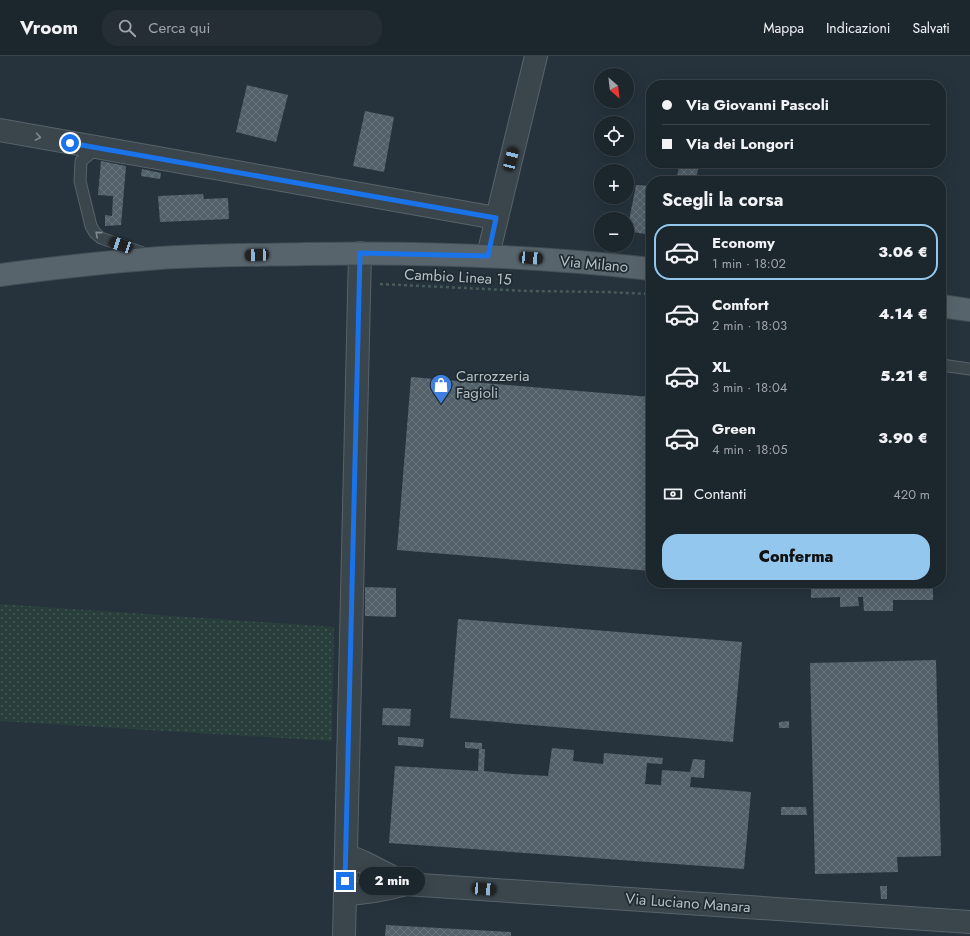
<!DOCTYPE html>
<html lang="it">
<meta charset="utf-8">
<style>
:root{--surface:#1c262d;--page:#252e35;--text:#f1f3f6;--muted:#a0a5aa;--line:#3a4349;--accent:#94c7ee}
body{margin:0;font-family:Jost,sans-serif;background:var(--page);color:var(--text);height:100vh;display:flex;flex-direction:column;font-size:15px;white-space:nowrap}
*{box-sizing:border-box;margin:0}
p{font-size:13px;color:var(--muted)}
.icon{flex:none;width:22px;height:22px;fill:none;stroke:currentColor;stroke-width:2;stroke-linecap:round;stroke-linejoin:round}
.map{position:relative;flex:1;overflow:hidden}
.details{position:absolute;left:646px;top:120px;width:300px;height:412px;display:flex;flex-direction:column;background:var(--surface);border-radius:16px;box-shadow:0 4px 16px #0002,0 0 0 1px var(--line)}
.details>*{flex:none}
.guide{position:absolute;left:646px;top:24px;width:300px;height:88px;border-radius:16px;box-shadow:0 4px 16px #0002,0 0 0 1px var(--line);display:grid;align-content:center;height:88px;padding:0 16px;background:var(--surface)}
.needle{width:26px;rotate:152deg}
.buttons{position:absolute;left:594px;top:12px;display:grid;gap:8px}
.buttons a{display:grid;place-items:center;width:40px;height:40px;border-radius:50%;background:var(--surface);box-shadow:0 4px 16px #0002,0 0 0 1px var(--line);font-size:20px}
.end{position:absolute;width:18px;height:18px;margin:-9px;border:5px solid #1a73e8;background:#fff;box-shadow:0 0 0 2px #fff}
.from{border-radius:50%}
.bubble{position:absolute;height:28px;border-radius:14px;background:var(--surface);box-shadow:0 4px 16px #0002,0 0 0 1px var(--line);font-size:13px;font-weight:800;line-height:28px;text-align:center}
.car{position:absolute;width:12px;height:24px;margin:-12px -6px;border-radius:5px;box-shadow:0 0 3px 1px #0007;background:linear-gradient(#222 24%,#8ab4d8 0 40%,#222 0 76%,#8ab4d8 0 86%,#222 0)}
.guide b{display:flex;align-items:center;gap:14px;height:38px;font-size:15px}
.guide b+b{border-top:1px solid var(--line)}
.guide i{width:10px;height:10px;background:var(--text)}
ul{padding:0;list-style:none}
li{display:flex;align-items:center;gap:12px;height:56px;margin:0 8px 6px;padding:0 8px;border:2px solid transparent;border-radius:16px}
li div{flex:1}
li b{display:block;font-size:15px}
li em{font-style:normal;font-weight:800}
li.on{border-color:var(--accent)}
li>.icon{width:36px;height:36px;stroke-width:1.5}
h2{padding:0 16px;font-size:18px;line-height:48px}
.pay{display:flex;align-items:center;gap:10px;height:44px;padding:0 16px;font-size:15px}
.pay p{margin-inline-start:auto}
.button{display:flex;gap:8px;margin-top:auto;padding:8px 16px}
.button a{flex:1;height:46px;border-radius:16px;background:var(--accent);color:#111;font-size:16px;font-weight:800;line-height:46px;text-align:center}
header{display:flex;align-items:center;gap:24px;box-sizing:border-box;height:56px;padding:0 20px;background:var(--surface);border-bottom:1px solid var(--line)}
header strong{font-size:19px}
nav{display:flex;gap:22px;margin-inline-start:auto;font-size:14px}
.search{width:280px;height:36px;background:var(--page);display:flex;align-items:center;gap:10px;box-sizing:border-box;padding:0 14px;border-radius:16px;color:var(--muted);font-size:15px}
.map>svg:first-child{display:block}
</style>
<header>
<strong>Vroom</strong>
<div class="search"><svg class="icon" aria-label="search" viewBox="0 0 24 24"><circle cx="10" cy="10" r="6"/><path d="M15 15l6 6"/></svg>Cerca qui</div>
<nav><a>Mappa</a><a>Indicazioni</a><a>Salvati</a></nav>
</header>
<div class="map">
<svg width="970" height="880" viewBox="0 0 970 880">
<defs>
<pattern id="grass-dots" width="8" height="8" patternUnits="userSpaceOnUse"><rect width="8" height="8" fill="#293f3c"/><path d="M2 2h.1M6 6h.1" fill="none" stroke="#465957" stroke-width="1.8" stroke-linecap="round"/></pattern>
<pattern id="building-cross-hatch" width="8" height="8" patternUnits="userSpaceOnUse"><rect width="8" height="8" fill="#526069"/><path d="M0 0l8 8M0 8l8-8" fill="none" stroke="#69757d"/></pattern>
</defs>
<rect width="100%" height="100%" fill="#26333c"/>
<path fill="url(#grass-dots)" d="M0 548 334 571 332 685 0 665Z"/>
<path fill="url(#building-cross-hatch)" d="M247 29 288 39 276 86 236 76Z
M365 55 394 61 384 116 353 110Z
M101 105 126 110 121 169 105 170V159L112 160 113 140 98 139Z
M680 107H699L696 125H676Z
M142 113 161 117 160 123 141 120Z
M636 129 651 130V179L627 175Z
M203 138 204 143 228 142 229 163 160 166 158 140Z
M411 321 651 341V515L397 494Z
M811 527H933V544H893V555H864L863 541H858L859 550 840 551V541L811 542Z
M365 531 396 532V561L365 560Z
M458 563 742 586 733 686 450 662Z
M936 604 941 800 897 801 898 816 815 818 810 607Z
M383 652 411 653 410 670 382 669Z
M789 665V672H779V666Z
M398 681 424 683 423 691 398 689Z
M465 686 482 687V693H485L484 715 513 718 548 720 552 692 574 694 573 705 603 708 604 697 663 702 662 708 647 707 645 728 661 729 662 714 690 716 693 703 705 704 704 722 691 721 690 731 751 736 744 813 389 787 395 710 478 715 479 693 465 692Z
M781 751H806L807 759H781Z
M374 820V833H358V821Z
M880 830H887V843H881Z
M386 869 511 876V880H385Z"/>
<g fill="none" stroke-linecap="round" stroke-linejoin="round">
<g stroke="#58636a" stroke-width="13">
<path id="lane" d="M97 92 81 105 80 125 91 170 95 177 101 182 146 198
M941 309 970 313"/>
</g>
<g stroke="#58636a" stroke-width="24">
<path id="street" d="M0 74 496 162
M488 199 536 0
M346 799 363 806 406 828
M345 838C367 837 385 834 406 828L970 866
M344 880 360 197"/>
</g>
<g stroke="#434e55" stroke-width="24">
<path id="primary" d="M0 219C53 212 106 206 160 202 209 199 258 199 307 198 422 196 537 200 651 213
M941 250 970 254"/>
</g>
<path stroke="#485b5a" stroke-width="2.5" stroke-dasharray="3 3" stroke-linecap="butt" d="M380 228 528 235 605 236 651 238"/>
<use href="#lane" stroke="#3a454c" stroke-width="11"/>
<use href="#street" stroke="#3a454c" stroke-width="22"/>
<use href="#primary" stroke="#58646c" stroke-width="22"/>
</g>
<defs><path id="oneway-chevron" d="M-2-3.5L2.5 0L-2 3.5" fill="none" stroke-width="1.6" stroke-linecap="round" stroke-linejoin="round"/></defs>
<g stroke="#7e8990">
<use href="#oneway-chevron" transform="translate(38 81) rotate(10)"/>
<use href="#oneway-chevron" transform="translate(98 178) rotate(-139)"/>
</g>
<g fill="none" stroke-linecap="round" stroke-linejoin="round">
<path stroke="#1a73e8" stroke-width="5" d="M70 87 496 162 488 200 360 197 345 825"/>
</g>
<defs>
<g id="shop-pin" transform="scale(1.15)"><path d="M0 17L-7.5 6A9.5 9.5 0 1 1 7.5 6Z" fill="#3f7fe0" stroke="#1f2a31"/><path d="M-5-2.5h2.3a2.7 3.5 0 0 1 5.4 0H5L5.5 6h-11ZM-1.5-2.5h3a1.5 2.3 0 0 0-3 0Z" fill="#fff"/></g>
</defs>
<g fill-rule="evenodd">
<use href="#shop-pin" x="441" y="329"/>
</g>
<g text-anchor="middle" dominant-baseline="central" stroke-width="3.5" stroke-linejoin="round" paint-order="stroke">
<g font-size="15" fill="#b6c0c7" stroke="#1f2a31">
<text transform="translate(594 208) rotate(5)">Via Milano</text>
<text transform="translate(458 221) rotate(3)">Cambio Linea 15</text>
<text transform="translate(688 847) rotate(4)">Via Luciano Manara</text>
</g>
<g font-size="15" fill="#b6c0c7" stroke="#1f2a31" text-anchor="start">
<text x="456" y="320">Carrozzeria<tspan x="456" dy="17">Fagioli</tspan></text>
</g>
</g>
</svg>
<div class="buttons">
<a><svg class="needle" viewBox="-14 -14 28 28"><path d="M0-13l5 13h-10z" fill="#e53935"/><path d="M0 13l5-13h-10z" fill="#a0a5aa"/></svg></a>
<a><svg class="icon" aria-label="locate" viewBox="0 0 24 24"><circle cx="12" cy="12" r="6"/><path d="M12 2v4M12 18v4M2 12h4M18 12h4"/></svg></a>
<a>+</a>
<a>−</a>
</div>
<i class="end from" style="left:70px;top:87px"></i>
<i class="end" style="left:345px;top:825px"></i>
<div class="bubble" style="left:359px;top:811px;width:66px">2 min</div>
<i class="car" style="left:511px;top:103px;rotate:14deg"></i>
<i class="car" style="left:121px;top:189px;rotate:289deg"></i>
<i class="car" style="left:257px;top:199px;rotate:268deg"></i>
<i class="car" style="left:531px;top:202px;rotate:94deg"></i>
<i class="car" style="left:484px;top:833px;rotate:94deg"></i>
<div class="guide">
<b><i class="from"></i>Via Giovanni Pascoli</b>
<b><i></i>Via dei Longori</b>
</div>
<section class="details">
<h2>Scegli la corsa</h2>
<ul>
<li class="on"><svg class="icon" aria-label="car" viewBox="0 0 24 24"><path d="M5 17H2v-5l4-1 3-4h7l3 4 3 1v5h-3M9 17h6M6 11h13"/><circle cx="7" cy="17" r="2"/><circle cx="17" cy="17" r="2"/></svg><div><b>Economy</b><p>1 min · 18:02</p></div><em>3.06 €</em></li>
<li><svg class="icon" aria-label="car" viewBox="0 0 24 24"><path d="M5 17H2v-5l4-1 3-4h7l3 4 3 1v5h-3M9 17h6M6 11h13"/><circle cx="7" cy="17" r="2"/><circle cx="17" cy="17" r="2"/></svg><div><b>Comfort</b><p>2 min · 18:03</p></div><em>4.14 €</em></li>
<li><svg class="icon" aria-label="car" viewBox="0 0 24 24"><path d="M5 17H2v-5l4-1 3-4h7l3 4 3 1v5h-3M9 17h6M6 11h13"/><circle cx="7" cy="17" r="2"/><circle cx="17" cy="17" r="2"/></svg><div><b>XL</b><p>3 min · 18:04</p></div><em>5.21 €</em></li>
<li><svg class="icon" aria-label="car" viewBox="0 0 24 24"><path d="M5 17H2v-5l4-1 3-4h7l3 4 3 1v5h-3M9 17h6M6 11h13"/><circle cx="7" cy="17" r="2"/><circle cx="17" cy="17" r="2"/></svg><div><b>Green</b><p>4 min · 18:05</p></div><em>3.90 €</em></li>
</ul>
<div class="pay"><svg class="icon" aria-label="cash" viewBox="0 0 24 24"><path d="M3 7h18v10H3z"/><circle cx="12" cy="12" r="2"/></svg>Contanti<p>420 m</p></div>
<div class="button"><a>Conferma</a></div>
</section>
</div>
